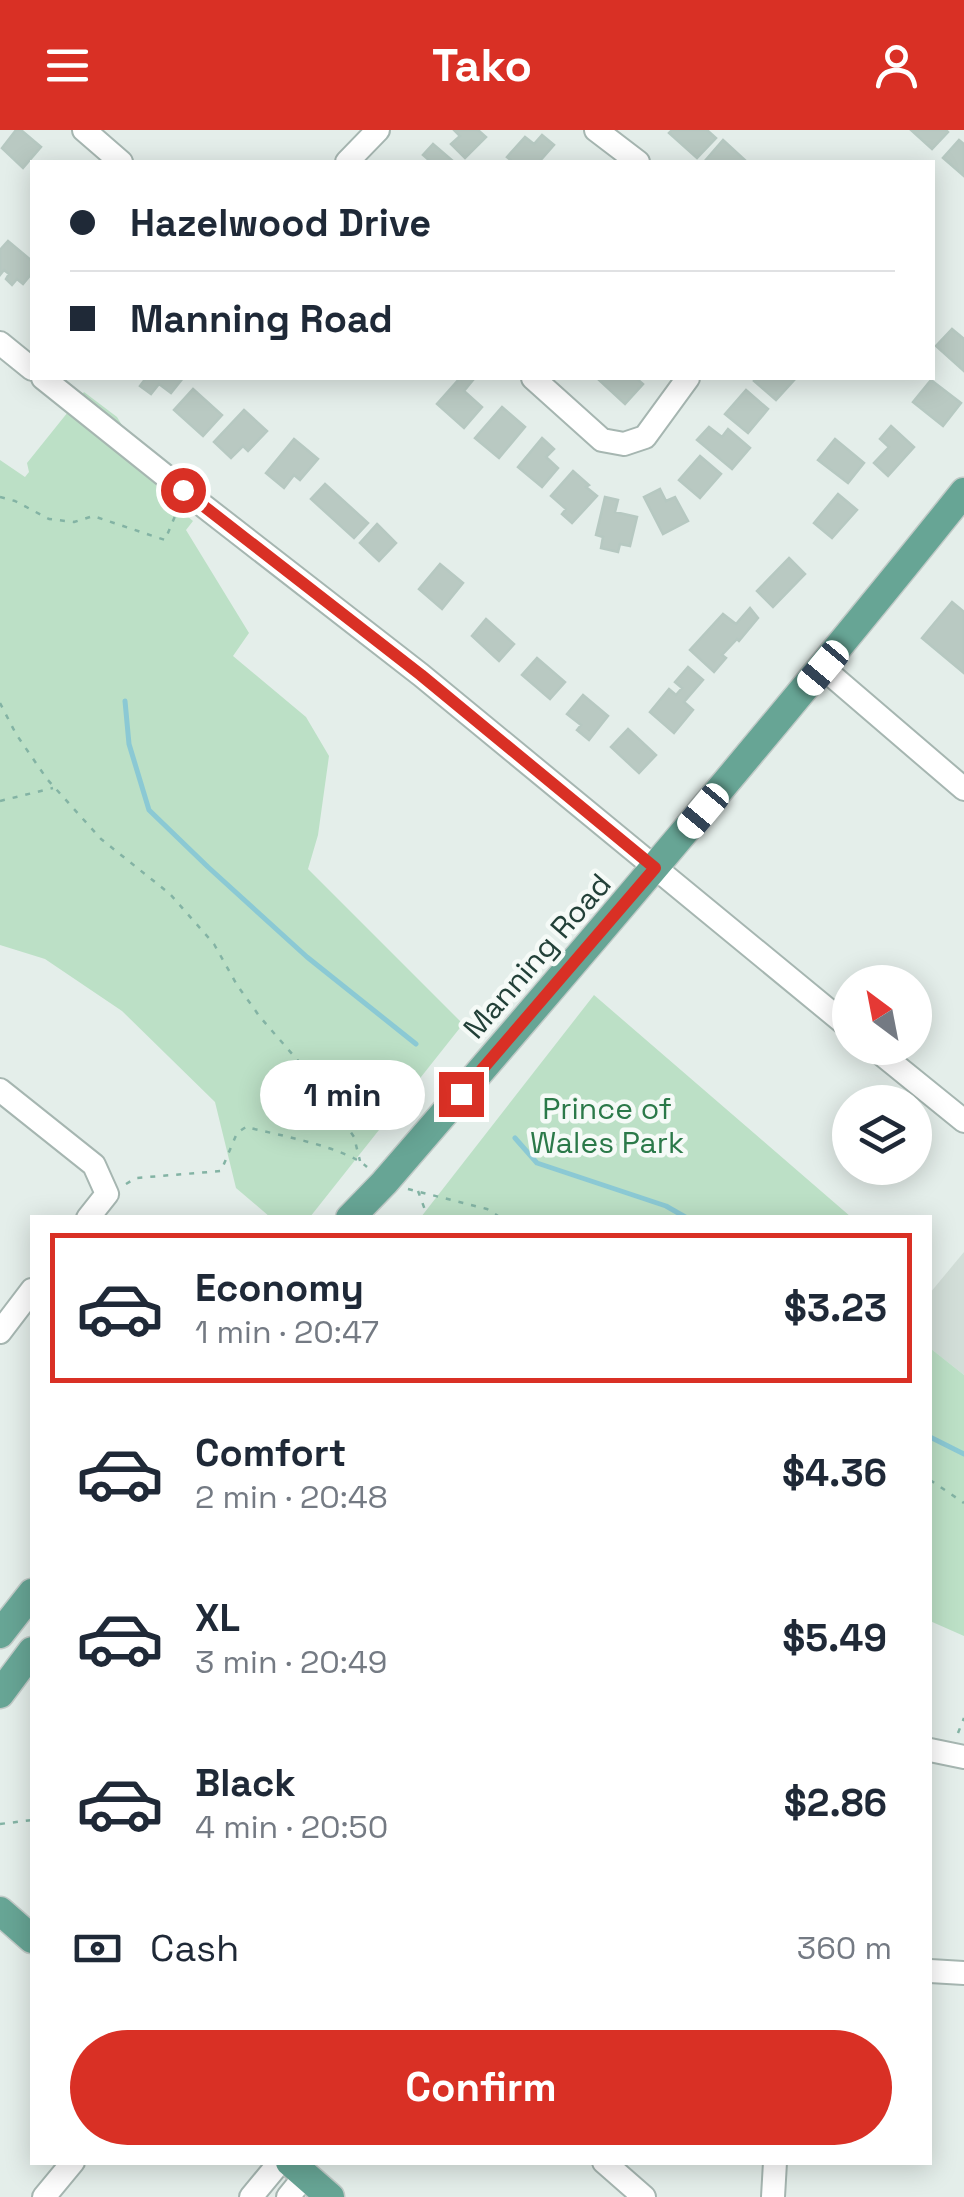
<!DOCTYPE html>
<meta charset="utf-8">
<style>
:root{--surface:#fff;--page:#f6f6f7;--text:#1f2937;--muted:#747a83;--line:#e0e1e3;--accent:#d93025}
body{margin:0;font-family:"Space Grotesk",sans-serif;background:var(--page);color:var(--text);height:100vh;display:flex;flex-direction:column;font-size:38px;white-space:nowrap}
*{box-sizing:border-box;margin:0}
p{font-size:32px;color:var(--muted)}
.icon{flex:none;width:55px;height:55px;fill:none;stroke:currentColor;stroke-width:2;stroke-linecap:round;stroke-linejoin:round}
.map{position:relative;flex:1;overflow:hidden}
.side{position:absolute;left:30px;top:1085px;width:902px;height:950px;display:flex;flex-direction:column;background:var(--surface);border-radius:0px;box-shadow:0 5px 25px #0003}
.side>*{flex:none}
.hud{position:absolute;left:30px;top:30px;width:905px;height:220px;border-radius:0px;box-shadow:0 5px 25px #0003;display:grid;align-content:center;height:220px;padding:0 40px;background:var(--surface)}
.needle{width:65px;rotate:328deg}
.tools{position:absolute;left:832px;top:835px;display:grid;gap:20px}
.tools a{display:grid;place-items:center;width:100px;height:100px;border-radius:50%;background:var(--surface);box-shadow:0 5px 25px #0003;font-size:50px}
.end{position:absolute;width:45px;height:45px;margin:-22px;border:12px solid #d93025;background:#fff;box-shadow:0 0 0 5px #fff}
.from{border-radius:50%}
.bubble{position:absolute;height:70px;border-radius:35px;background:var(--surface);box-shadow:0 5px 25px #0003;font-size:32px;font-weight:700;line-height:70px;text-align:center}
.car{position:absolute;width:30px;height:60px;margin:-30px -15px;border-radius:12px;box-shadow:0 0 8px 2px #0007;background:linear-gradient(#fff 24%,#345 0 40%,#fff 0 76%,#345 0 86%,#fff 0)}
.hud b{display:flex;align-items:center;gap:35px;height:95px;font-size:38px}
.hud b+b{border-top:2px solid var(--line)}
.hud i{width:25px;height:25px;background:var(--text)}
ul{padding:18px 0 0;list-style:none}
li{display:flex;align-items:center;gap:30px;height:150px;margin:0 20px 15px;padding:0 20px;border:5px solid transparent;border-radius:0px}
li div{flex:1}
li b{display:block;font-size:38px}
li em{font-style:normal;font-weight:700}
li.selected{border-color:var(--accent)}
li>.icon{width:90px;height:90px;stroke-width:1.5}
.pay{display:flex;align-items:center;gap:25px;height:110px;padding:0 40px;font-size:38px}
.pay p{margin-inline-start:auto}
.action{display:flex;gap:20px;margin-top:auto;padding:20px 40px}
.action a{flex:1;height:115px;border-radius:60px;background:var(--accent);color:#fff;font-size:40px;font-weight:700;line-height:115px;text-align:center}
header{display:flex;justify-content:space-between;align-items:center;height:130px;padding:0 40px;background:var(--accent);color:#fff;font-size:45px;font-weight:700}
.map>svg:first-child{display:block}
</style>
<header><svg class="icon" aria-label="menu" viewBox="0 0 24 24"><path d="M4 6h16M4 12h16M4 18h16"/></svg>Tako<svg class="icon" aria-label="person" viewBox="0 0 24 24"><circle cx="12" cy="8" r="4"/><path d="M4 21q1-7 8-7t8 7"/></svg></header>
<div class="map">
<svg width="964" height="2067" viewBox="0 0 964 2067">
<rect width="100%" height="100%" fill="#e4eeea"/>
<path fill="#d2ded8" d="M964 1122V1245L930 1218V1163Z"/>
<path fill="#bce0c6" d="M84 262 117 287 167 369 193 391 186 400 249 503 233 526 306 587 329 626 318 705 308 739 463 894 310 1087H270L236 1058 215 972 122 881 45 829 0 815V330L25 347 29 342 27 333Z
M594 865 851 1087H421Z
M930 1218 964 1245V1506L930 1491Z"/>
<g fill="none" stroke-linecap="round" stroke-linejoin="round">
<path stroke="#8bc9d4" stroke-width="5" d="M125 571 129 614 149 680 208 737 307 827 416 914
M515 1008 537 1033 666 1076 687 1088
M930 1307 964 1324"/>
</g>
<path fill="#b9c9c2" stroke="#b6c8c1" stroke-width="2.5" d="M16 0H21L41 17 23 38 2 18Z
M454 0H478L486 7 465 28 451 14 460 6Z
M672 0H707L716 8 697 28 669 3Z
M911 0H946L948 2 932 19Z
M542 5 554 15 539 32H513L507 27 525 7 534 14Z
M723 10 747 32H704Z
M959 10 964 14V46L943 28Z
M433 14 454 32H431L423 25Z
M8 111 32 131V143L23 154 17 149 12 155 6 149 9 144 4 140 0 145V120Z
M952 199 964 209V241L936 216Z
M146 248H183L171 263 159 254 151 264 140 256Z
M460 248H470L473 250 464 261 482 277 464 298 437 274Z
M600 248H636L643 254 625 274 598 249Z
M757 248H796L776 270 754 251Z
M931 250 961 273 943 296 913 272Z
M193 259 222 285 203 306 174 280Z
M746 260 768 279 748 303 725 284Z
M502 277 525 297 499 328 475 308Z
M244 280 267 301 248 321 243 316 231 328 214 312Z
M891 296 914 317 888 346 874 333 889 317 880 309Z
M709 297 722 307 728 299 750 318 732 339 697 310Z
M542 308 554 319 546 327 558 338 542 357 518 337Z
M294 309 318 329 300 350 294 345 284 358 266 343Z
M835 309 864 333 848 353 818 330Z
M700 326 721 344 700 368 679 350Z
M573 341 589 355 586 357 597 366 572 393 562 384 566 379 551 366Z
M325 354 368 393 354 408 311 369Z
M660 359 666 371 675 367 688 391 663 404 644 367Z
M838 364 857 380 832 408 814 393Z
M605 367 618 370 615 382 637 387 630 416 620 414 618 422 601 418 603 407 596 405Z
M377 394 396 413 379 431 360 413Z
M789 428 805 444 773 477 757 461Z
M440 434 463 453 442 479 419 459Z
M952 472 964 482V543L922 508Z
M750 478 758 488 739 511 737 509 722 525 726 528 714 542 690 520 723 484 736 494Z
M486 489 514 514 499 531 472 506Z
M537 528 565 552 550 569 522 545Z
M688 537 703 550 684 572 693 580 674 603 650 582 669 559 676 565 682 558 675 552Z
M583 565 608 586 589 610 577 600 581 595 567 584Z
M628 599 656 625 639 643 611 617Z"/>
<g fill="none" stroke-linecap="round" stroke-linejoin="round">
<g stroke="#a6b6b1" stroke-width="26">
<path id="minor" d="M84 0 121 32
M596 0 638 32
M347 32 378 0
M0 213 32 239
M43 248 183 360 421 545 850 898
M533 248 602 310 624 314 645 307 688 248
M823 538 964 659
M874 918 964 991
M0 960 94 1035 107 1064 88 1088
M0 1202 32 1160
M930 1620 964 1627
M930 1841 964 1843
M604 2032 644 2067
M44 2067 73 2032
M251 2067 280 2032
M288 2067 305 2046
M773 2067 775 2032"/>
</g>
<g stroke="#c1cac7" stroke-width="31">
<path id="major" d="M350 1088 384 1053C581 825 776 597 964 362
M0 1504 32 1463
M0 1564 32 1521
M0 1781 32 1809
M290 2032 330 2067"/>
</g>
<path stroke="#83b3a4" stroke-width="2.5" stroke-dasharray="5 8" stroke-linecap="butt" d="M0 367 15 371 49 389 74 392 93 386 165 410 178 379
M0 573 16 604 47 649 101 709 170 764 214 814 237 855 260 887 320 956 354 1007 360 1031
M0 671 53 658
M126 1054 136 1048 221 1041 237 1003 246 997C278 1005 345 1017 367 1037
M408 1059 487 1079 501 1088
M418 1061 428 1088
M930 1350 964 1373
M958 1603 964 1588
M0 1694 32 1690"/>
<use href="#minor" stroke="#fff" stroke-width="22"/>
<use href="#major" stroke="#67a595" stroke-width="28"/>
</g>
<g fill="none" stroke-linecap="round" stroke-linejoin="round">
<path stroke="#d93025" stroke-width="12" d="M183 360 421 545 655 738 461 964"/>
</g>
<g text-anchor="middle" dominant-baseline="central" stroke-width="9" stroke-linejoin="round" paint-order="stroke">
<g font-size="30" fill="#224038" stroke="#f5faf7">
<text transform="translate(537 826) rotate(-49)">Manning Road</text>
</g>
<g font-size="30" fill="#2b7949" stroke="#f5faf7">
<text x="607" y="978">Prince of<tspan x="607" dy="34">Wales Park</tspan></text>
</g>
</g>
</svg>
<div class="tools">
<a><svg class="needle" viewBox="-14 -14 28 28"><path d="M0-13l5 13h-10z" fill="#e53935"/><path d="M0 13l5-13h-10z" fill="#747a83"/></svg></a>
<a><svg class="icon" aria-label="layers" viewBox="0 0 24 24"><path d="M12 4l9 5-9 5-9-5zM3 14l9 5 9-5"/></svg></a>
</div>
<i class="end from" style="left:183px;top:360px"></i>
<i class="end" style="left:461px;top:964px"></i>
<div class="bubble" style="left:260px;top:930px;width:165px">1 min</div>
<i class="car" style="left:823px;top:538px;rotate:220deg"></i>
<i class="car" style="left:703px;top:681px;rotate:220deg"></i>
<div class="hud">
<b><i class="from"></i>Hazelwood Drive</b>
<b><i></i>Manning Road</b>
</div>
<section class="side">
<ul>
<li class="selected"><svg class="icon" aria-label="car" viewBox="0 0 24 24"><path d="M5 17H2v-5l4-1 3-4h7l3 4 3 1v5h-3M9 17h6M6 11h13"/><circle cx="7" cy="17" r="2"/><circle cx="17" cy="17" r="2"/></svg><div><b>Economy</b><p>1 min · 20:47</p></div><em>$3.23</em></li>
<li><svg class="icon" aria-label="car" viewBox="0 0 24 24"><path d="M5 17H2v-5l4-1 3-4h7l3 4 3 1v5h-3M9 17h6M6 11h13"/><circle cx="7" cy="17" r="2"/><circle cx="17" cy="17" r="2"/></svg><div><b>Comfort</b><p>2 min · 20:48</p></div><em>$4.36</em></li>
<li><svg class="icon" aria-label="car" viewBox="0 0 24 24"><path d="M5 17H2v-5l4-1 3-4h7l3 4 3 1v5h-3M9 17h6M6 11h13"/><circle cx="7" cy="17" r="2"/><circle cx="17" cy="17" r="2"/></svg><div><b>XL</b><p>3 min · 20:49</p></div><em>$5.49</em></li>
<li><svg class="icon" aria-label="car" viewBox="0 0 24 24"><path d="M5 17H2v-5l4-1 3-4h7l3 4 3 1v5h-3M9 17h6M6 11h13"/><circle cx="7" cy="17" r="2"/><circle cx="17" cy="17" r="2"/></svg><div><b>Black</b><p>4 min · 20:50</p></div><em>$2.86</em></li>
</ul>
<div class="pay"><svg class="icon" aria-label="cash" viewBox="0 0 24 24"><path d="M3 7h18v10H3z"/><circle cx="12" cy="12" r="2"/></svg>Cash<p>360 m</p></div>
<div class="action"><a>Confirm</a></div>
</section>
</div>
